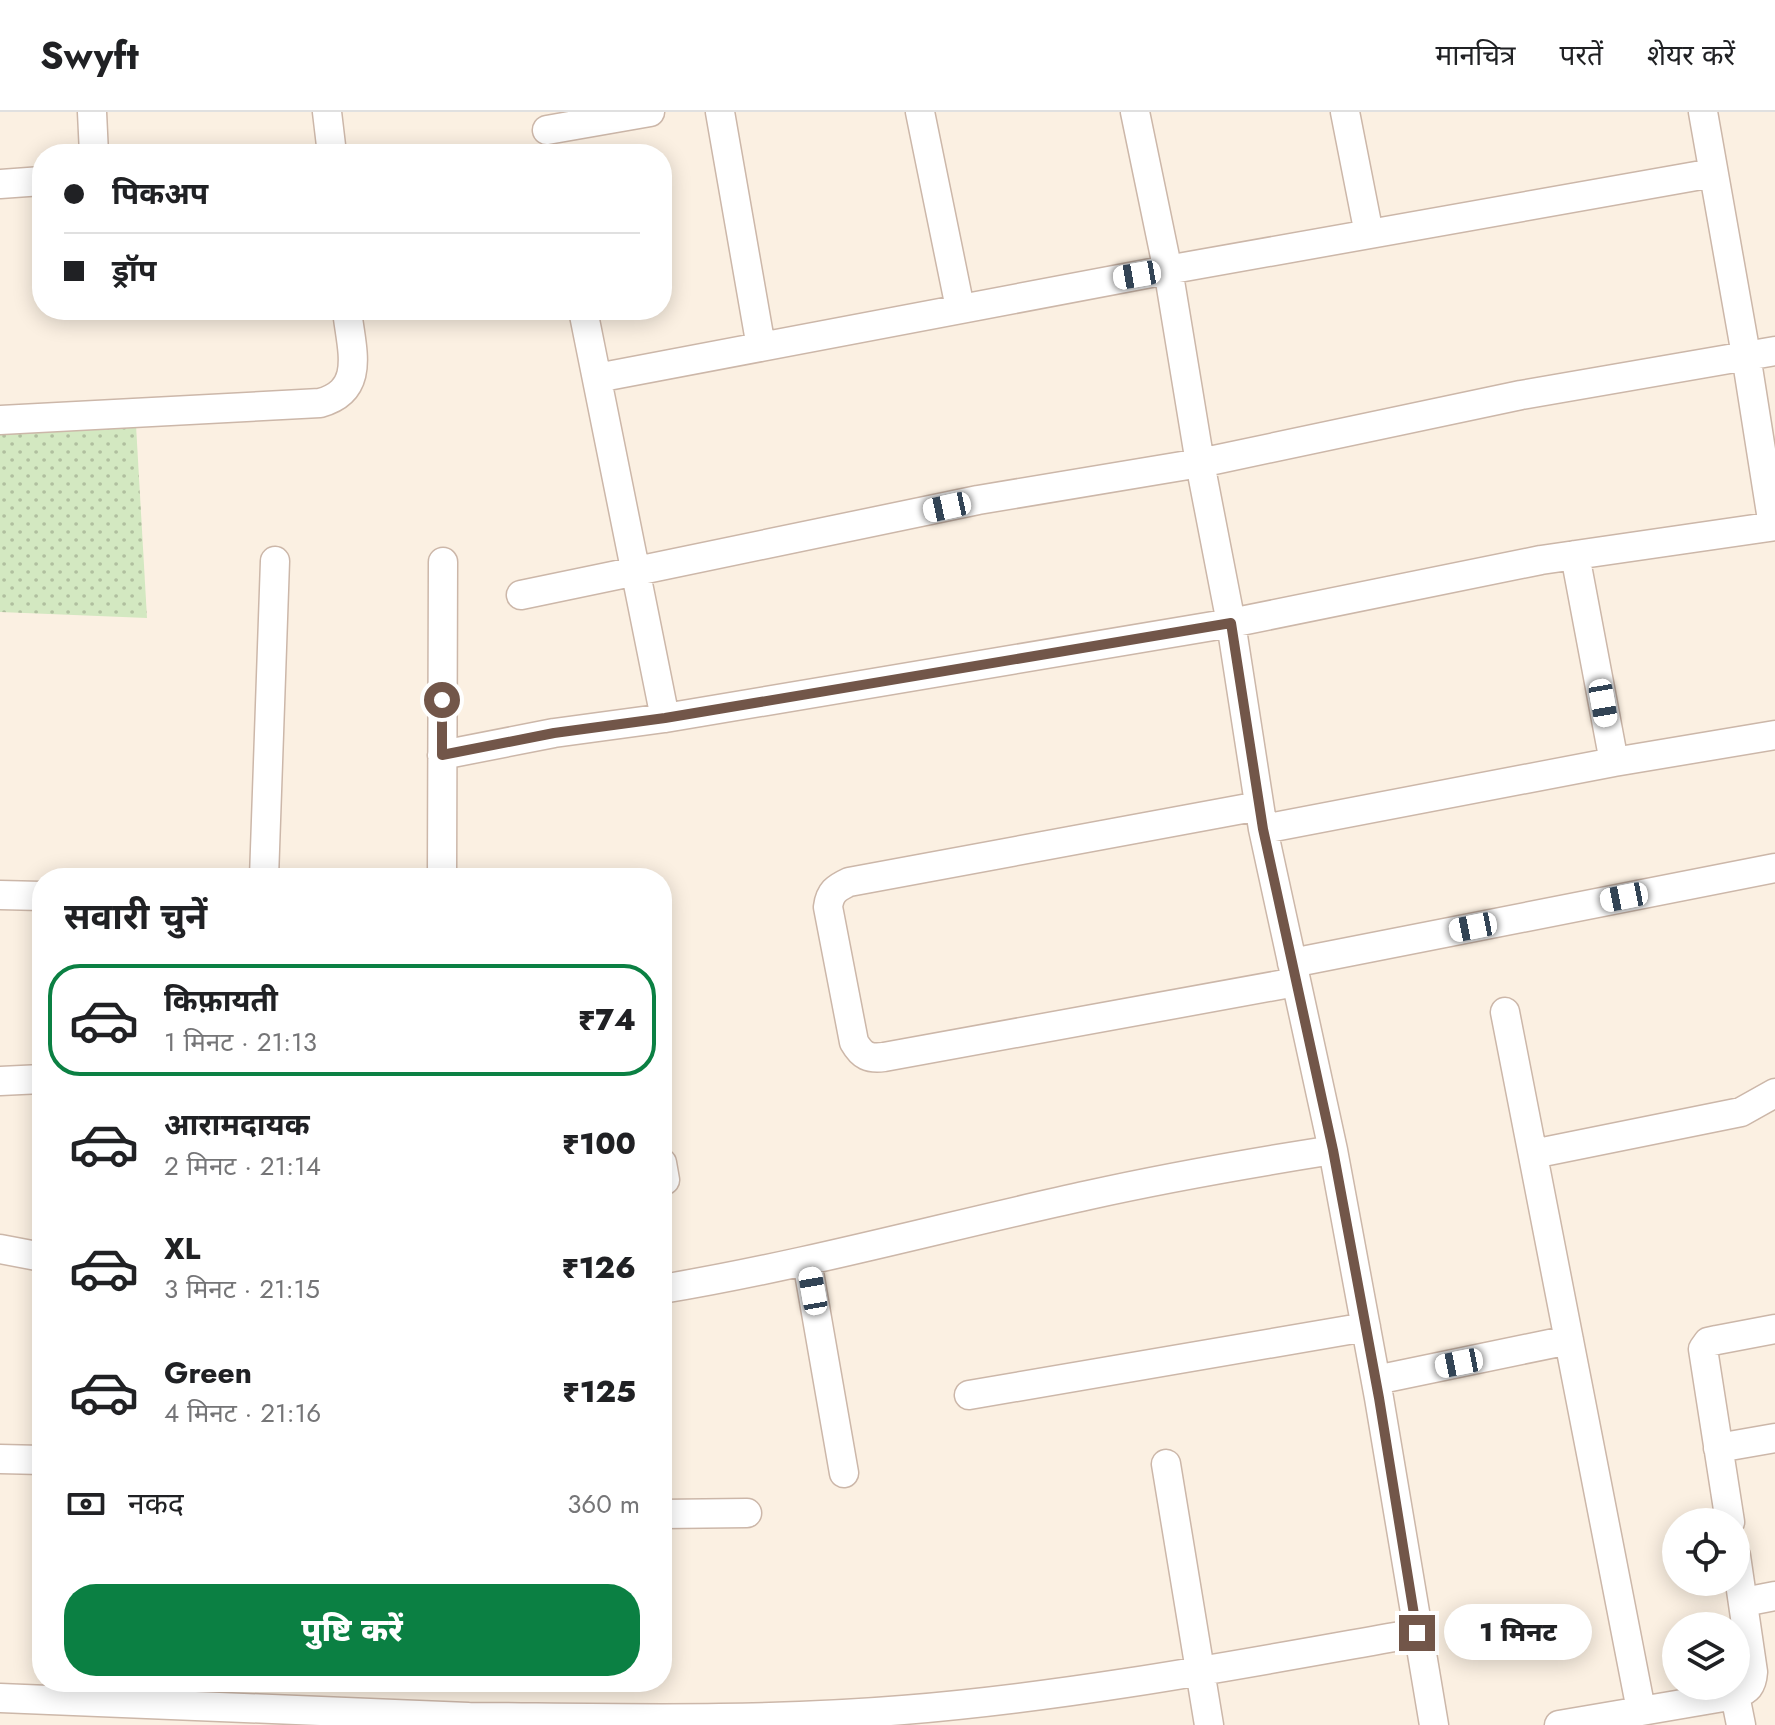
<!DOCTYPE html>
<html lang="hi">
<meta charset="utf-8">
<style>
:root{--surface:#fff;--page:#f2f2f2;--text:#202124;--muted:#757577;--line:#e0e0e0;--accent:#0b8043}
body{margin:0;font-family:Jost,"Noto Sans Devanagari",sans-serif;background:var(--page);color:var(--text);height:100vh;display:flex;flex-direction:column;font-size:30px;white-space:nowrap}
*{box-sizing:border-box;margin:0}
p{font-size:26px;color:var(--muted)}
.icon{flex:none;width:44px;height:44px;fill:none;stroke:currentColor;stroke-width:2;stroke-linecap:round;stroke-linejoin:round}
.map{position:relative;flex:1;overflow:hidden}
.details{position:absolute;left:32px;top:756px;width:640px;height:824px;display:flex;flex-direction:column;background:var(--surface);border-radius:32px;box-shadow:0 4px 20px #0003}
.details>*{flex:none}
.hud{position:absolute;left:32px;top:32px;width:640px;height:176px;border-radius:32px;box-shadow:0 4px 20px #0003;display:grid;align-content:center;height:176px;padding:0 32px;background:var(--surface)}
.buttons{position:absolute;left:1662px;top:1396px;display:grid;gap:16px}
.buttons a{display:grid;place-items:center;width:88px;height:88px;border-radius:50%;background:var(--surface);box-shadow:0 4px 20px #0003;font-size:40px}
.end{position:absolute;width:36px;height:36px;margin:-18px;border:10px solid #725649;background:#fff;box-shadow:0 0 0 4px #fff}
.from{border-radius:50%}
.bubble{position:absolute;height:56px;border-radius:28px;background:var(--surface);box-shadow:0 4px 20px #0003;font-size:26px;font-weight:800;line-height:56px;text-align:center}
.car{position:absolute;width:24px;height:48px;margin:-24px -12px;border-radius:10px;box-shadow:0 0 6px 2px #0007;background:linear-gradient(#fff 24%,#345 0 40%,#fff 0 76%,#345 0 86%,#fff 0)}
.hud b{display:flex;align-items:center;gap:28px;height:76px;font-size:30px}
.hud b+b{border-top:2px solid var(--line)}
.hud i{width:20px;height:20px;background:var(--text)}
ul{padding:0;list-style:none}
li{display:flex;align-items:center;gap:24px;height:112px;margin:0 16px 12px;padding:0 16px;border:4px solid transparent;border-radius:32px}
li div{flex:1}
li b{display:block;font-size:30px}
li em{font-style:normal;font-weight:800}
li.current{border-color:var(--accent)}
li>.icon{width:72px;height:72px;stroke-width:1.5}
h2{padding:0 32px;font-size:36px;line-height:96px}
.pay{display:flex;align-items:center;gap:20px;height:88px;padding:0 32px;font-size:30px}
.pay p{margin-inline-start:auto}
.cta{display:flex;gap:16px;margin-top:auto;padding:16px 32px}
.cta a{flex:1;height:92px;border-radius:32px;background:var(--accent);color:#fff;font-size:32px;font-weight:800;line-height:92px;text-align:center}
header{display:flex;align-items:center;gap:48px;box-sizing:border-box;height:112px;padding:0 40px;background:var(--surface);border-bottom:2px solid var(--line)}
header strong{font-size:38px}
nav{display:flex;gap:44px;margin-inline-start:auto;font-size:28px}
.map>svg:first-child{display:block}
</style>
<header>
<strong>Swyft</strong>
<nav><a>मानचित्र</a><a>परतें</a><a>शेयर करें</a></nav>
</header>
<div class="map">
<svg width="1775" height="1613" viewBox="0 0 1775 1613">
<defs>
<pattern id="park-dots" width="8" height="8" patternUnits="userSpaceOnUse" patternTransform="scale(2)"><rect width="8" height="8" fill="#d3e8c1"/><path d="M2 2h.1M6 6h.1" fill="none" stroke="#b0bf9f" stroke-width="1.8" stroke-linecap="round"/></pattern>
</defs>
<rect width="100%" height="100%" fill="#fbf0e2"/>
<path fill="url(#park-dots)" d="M136 313 147 506 0 500V320Z"/>
<g fill="none" stroke-linecap="round" stroke-linejoin="round">
<g stroke="#ccb7a9" stroke-width="31">
<path id="street" d="M92 0 94 42
M327 0 332 42
M720 0 761 235
M920 0 960 196
M1135 0 1170 169 1200 351 1231 511 1263 717 1333 1038 1379 1286 1434 1613
M1345 0 1369 122
M1703 0 1746 243 1773 414
M547 18 650 0
M0 72 42 69
M583 198 665 606
M597 266 1167 158 1713 61
M0 308 320 291C367 278 351 237 347 198
M1575 443 1614 650
M521 483 978 388 1200 351 1521 283 1775 239
M442 643 554 621 665 606 1231 511 1541 448 1775 414
M1259 694 849 770C836 776 830 780 828 795L854 930C862 944 869 947 884 945L1296 870
M1263 717 1614 650 1775 623
M264 766 275 449
M442 766 443 450
M0 783 42 784
M1292 851 1775 756
M1505 900 1641 1598
M0 969 42 967
M1533 1042 1741 1000 1775 981
M662 1051 665 1068
M0 1137 42 1145
M807 1149 844 1361
M662 1177C806 1153 946 1114 1089 1083 1170 1065 1251 1051 1333 1038
M1376 1268 1569 1228
M969 1283 1366 1215
M1718 1336 1775 1326
M0 1347 42 1348
M1166 1352 1209 1613
M662 1402 747 1401
M1730 1410 1703 1237 1708 1230 1717 1228 1775 1217
M1744 1490 1775 1484
M1735 1583C1748 1578 1752 1574 1753 1560L1736 1444
M0 1586 468 1605V1613
M468 1605C613 1606 758 1610 903 1598 1076 1584 1247 1551 1417 1521
M1559 1613 1735 1583 1741 1613"/>
</g>
<use href="#street" stroke="#fff" stroke-width="28"/>
</g>
<g fill="none" stroke-linecap="round" stroke-linejoin="round">
<path stroke="#725649" stroke-width="10" d="M442 588V643L554 621 665 606 1231 511 1263 717 1333 1038 1379 1286 1417 1521"/>
</g>
</svg>
<div class="buttons">
<a><svg class="icon" aria-label="locate" viewBox="0 0 24 24"><circle cx="12" cy="12" r="6"/><path d="M12 2v4M12 18v4M2 12h4M18 12h4"/></svg></a>
<a><svg class="icon" aria-label="layers" viewBox="0 0 24 24"><path d="M12 4l9 5-9 5-9-5zM3 14l9 5 9-5"/></svg></a>
</div>
<i class="end from" style="left:442px;top:588px"></i>
<i class="end" style="left:1417px;top:1521px"></i>
<div class="bubble" style="left:1444px;top:1492px;width:148px">1 मिनट</div>
<i class="car" style="left:1137px;top:163px;rotate:260deg"></i>
<i class="car" style="left:947px;top:395px;rotate:258deg"></i>
<i class="car" style="left:1603px;top:591px;rotate:170deg"></i>
<i class="car" style="left:1624px;top:785px;rotate:259deg"></i>
<i class="car" style="left:1473px;top:815px;rotate:259deg"></i>
<i class="car" style="left:813px;top:1179px;rotate:350deg"></i>
<i class="car" style="left:1459px;top:1251px;rotate:259deg"></i>
<div class="hud">
<b><i class="from"></i>पिकअप</b>
<b><i></i>ड्रॉप</b>
</div>
<section class="details">
<h2>सवारी चुनें</h2>
<ul>
<li class="current"><svg class="icon" aria-label="car" viewBox="0 0 24 24"><path d="M5 17H2v-5l4-1 3-4h7l3 4 3 1v5h-3M9 17h6M6 11h13"/><circle cx="7" cy="17" r="2"/><circle cx="17" cy="17" r="2"/></svg><div><b>किफ़ायती</b><p>1 मिनट · 21:13</p></div><em>₹74</em></li>
<li><svg class="icon" aria-label="car" viewBox="0 0 24 24"><path d="M5 17H2v-5l4-1 3-4h7l3 4 3 1v5h-3M9 17h6M6 11h13"/><circle cx="7" cy="17" r="2"/><circle cx="17" cy="17" r="2"/></svg><div><b>आरामदायक</b><p>2 मिनट · 21:14</p></div><em>₹100</em></li>
<li><svg class="icon" aria-label="car" viewBox="0 0 24 24"><path d="M5 17H2v-5l4-1 3-4h7l3 4 3 1v5h-3M9 17h6M6 11h13"/><circle cx="7" cy="17" r="2"/><circle cx="17" cy="17" r="2"/></svg><div><b>XL</b><p>3 मिनट · 21:15</p></div><em>₹126</em></li>
<li><svg class="icon" aria-label="car" viewBox="0 0 24 24"><path d="M5 17H2v-5l4-1 3-4h7l3 4 3 1v5h-3M9 17h6M6 11h13"/><circle cx="7" cy="17" r="2"/><circle cx="17" cy="17" r="2"/></svg><div><b>Green</b><p>4 मिनट · 21:16</p></div><em>₹125</em></li>
</ul>
<div class="pay"><svg class="icon" aria-label="cash" viewBox="0 0 24 24"><path d="M3 7h18v10H3z"/><circle cx="12" cy="12" r="2"/></svg>नकद<p>360 m</p></div>
<div class="cta"><a>पुष्टि करें</a></div>
</section>
</div>
